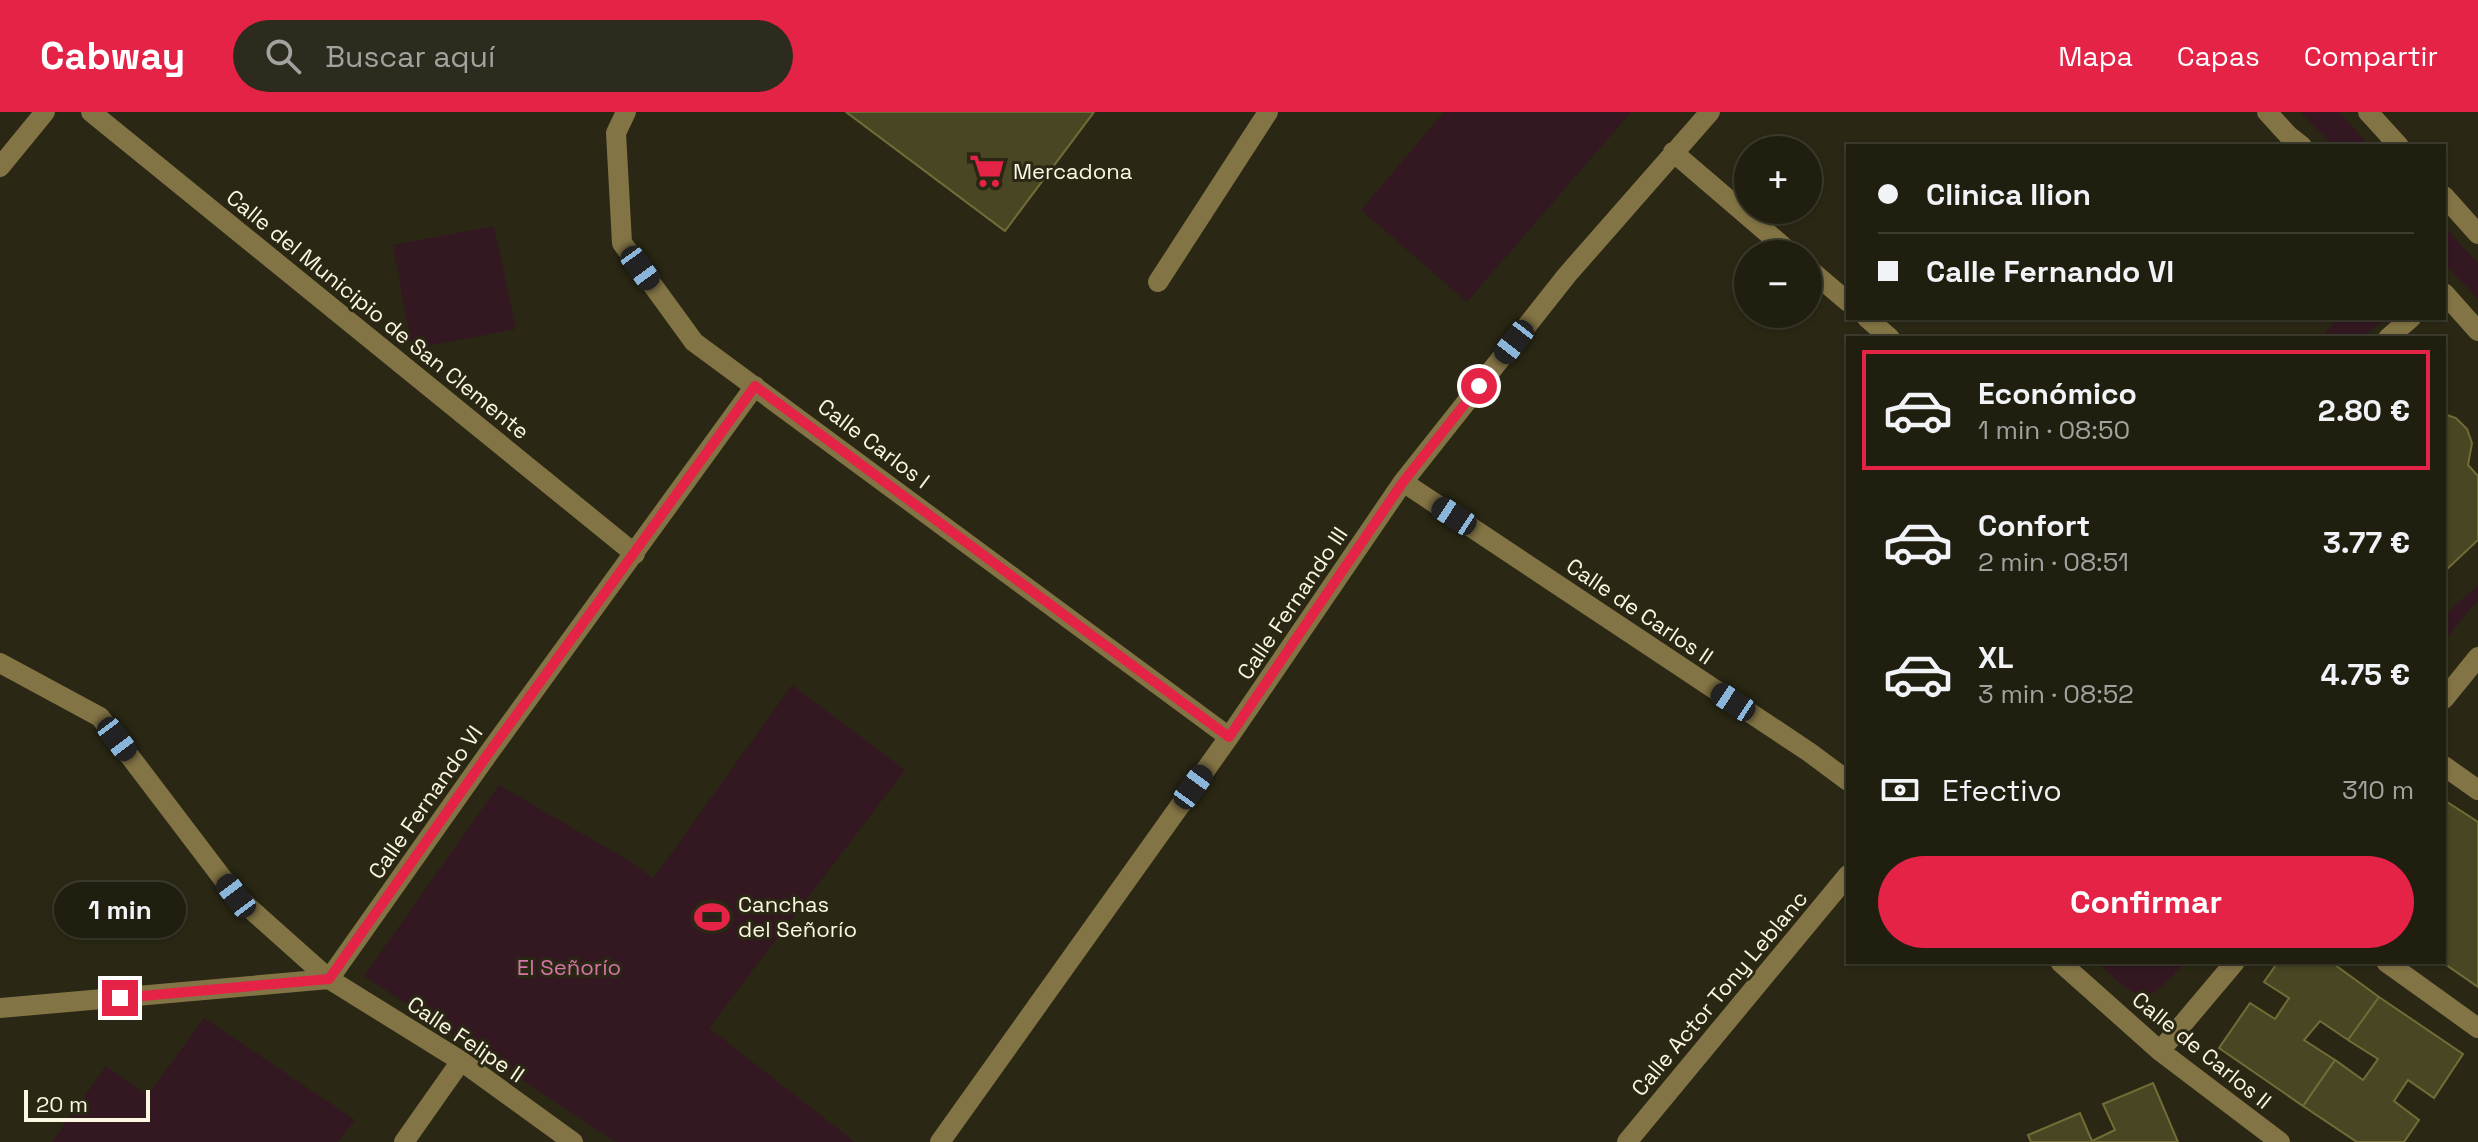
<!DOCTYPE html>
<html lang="es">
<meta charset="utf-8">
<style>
:root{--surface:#201e0f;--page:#2d2b1d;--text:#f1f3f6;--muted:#a2a29e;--line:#3d3c2f;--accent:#e52346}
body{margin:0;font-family:"Space Grotesk",sans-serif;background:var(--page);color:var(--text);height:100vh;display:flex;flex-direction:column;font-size:30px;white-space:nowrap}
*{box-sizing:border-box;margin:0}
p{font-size:26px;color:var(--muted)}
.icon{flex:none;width:44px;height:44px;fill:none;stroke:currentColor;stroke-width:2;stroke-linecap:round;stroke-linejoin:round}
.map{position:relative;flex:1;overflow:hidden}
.panel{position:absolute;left:1846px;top:224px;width:600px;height:628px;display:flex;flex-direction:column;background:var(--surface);border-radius:0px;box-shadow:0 2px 6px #0004,0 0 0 2px var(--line)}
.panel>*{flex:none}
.top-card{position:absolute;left:1846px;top:32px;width:600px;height:176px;border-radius:0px;box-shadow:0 2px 6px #0004,0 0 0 2px var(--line);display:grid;align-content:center;height:176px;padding:0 32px;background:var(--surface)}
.tools{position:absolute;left:1734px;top:24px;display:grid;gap:16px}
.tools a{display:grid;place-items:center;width:88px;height:88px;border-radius:50%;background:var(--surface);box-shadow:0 2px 6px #0004,0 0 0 2px var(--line);font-size:40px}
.scale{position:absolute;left:24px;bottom:20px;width:126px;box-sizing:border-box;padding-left:8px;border:4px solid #fbf7e1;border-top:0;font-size:22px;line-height:28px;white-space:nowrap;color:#fbf7e1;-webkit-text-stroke:6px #2a2814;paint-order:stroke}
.end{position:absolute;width:36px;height:36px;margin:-18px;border:10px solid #e52346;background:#fff;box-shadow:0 0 0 4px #fff}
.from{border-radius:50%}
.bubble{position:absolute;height:56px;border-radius:28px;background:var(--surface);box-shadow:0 2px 6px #0004,0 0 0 2px var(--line);font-size:26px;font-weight:600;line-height:56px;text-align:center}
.car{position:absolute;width:24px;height:48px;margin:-24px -12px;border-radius:10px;box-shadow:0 0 6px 2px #0007;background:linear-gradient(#222 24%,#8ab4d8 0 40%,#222 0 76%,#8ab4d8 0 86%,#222 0)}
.top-card b{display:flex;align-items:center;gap:28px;height:76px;font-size:30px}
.top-card b+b{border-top:2px solid var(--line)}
.top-card i{width:20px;height:20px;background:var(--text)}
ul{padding:14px 0 0;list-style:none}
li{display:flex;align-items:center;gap:24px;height:120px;margin:0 16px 12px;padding:0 16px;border:4px solid transparent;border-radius:0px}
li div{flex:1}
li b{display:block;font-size:30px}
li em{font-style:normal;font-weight:600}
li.active{border-color:var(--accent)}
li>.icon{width:72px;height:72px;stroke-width:1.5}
.pay{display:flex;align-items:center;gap:20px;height:88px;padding:0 32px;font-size:30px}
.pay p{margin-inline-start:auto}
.cta{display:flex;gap:16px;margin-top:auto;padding:16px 32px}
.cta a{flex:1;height:92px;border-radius:48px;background:var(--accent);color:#fff;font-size:32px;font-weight:600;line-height:92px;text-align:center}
header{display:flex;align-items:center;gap:48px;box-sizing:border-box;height:112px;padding:0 40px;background:var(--accent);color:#fff}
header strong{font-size:38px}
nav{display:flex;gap:44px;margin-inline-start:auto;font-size:28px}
.search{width:560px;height:72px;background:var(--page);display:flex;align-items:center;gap:20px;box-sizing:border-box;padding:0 28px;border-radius:44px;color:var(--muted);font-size:30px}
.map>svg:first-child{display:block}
</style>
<header>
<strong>Cabway</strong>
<div class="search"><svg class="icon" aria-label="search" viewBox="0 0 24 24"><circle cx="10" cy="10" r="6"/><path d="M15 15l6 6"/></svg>Buscar aquí</div>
<nav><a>Mapa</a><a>Capas</a><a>Compartir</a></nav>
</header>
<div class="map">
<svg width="2478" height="1030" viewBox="0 0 2478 1030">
<rect width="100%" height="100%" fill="#2a2814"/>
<path fill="#331821" d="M1444 0H1631L1467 190 1361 98Z
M2300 0H2339L2370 34H2333Z
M494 114 516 217 412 237 393 133Z
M2444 114 2478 151V187L2444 152Z
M2339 206H2380L2382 208 2363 226H2320Z
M2478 473V488L2444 529V504Z
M792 573 905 658 709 916 855 1030H616L364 864 499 673 636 753 653 767Z
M2097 850H2184C2144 900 2139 888 2097 850Z
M204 906 355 1008 338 1030H52L106 954 148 983Z"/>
<path fill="#494623" stroke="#726d37" stroke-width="2" d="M846 0H1094L1005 119Z
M2444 302 2456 306 2467 317 2472 331 2468 353 2478 364V428L2444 460Z
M2444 688 2478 710V875L2442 850H2444Z
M2278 850H2331L2379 885 2348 928 2320 909 2304 928 2335 948 2303 994 2219 936 2250 891 2275 907 2289 886 2264 870Z
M2379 885 2463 942 2434 986 2408 968 2394 989 2419 1008 2404 1030H2357L2303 994 2335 948 2363 968 2378 947 2348 928Z
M2153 971 2178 1030H2031L2028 1023 2080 1001 2092 1029 2115 1018 2103 992Z"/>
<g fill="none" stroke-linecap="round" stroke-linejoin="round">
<path stroke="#837445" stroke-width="20" d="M91 0 635 442
M626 0 616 21 622 131 694 230 1229 625
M2267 0 2288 23 2302 34
M2368 0 2399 34
M1673 40 1792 142
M0 55 45 0
M2444 84 2478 122
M1808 156 1848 190
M1158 170 1268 0
M2444 181 2478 219
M1867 206 1890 226
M2388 226 2411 206
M1403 370 1809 640 1848 669
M0 551 100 605 236 784 329 867 461 949 573 1030
M2444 587 2478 545
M2444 654 2478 678
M2060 850 2160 939 2280 1030
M2386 850 2478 916
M0 896 329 867 488 642 755 274
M2160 939 2235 850
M404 1030 461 949
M940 1030 1229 625 1403 370 1567 163 1710 0
M1627 1030 1848 763"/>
</g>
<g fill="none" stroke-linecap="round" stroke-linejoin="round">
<path stroke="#e52346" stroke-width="10" d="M120 886 329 867 488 642 755 274 1229 625 1403 370 1479 274"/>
</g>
<defs>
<g id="supermarket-bare" transform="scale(2.76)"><path d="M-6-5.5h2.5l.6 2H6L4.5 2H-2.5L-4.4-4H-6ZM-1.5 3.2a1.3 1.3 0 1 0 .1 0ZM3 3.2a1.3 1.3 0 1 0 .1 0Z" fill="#e52346" stroke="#2a2814" stroke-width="2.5" paint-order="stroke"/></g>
<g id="stadium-bare" transform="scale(2.76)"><path d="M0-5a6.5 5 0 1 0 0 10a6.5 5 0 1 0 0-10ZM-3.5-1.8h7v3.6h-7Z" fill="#e52346" stroke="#2a2814" stroke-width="2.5" paint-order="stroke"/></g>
</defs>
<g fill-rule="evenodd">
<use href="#supermarket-bare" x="987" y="59"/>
<use href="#stadium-bare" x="712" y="805"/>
</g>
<g text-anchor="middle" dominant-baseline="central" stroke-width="6" stroke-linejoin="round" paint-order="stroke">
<g font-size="22" fill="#fbf7e1" stroke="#2a2814" text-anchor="start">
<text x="1013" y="59">Mercadona</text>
<text x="738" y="792">Canchas<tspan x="738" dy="25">del Señorío</tspan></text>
</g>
<g font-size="22" fill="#fbf7e1" stroke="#2a2814">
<text transform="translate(378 202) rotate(39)">Calle del Municipio de San Clemente</text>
<text transform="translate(874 331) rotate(37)">Calle Carlos I</text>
<text transform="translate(1292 491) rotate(-56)">Calle Fernando III</text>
<text transform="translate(1640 499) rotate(34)">Calle de Carlos II</text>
<text transform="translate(425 690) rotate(-55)">Calle Fernando VI</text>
<text transform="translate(1719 881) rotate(-50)">Calle Actor Tony Leblanc</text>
<text transform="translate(466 927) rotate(34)">Calle Felipe II</text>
<text transform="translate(2202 938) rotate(39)">Calle de Carlos II</text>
</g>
<g font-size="22" fill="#d574a7" stroke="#2a2814">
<text x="569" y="855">El Señorío</text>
</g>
</g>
</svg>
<div class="tools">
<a>+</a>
<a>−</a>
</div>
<div class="scale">20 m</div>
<i class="end from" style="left:1479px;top:274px"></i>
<i class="end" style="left:120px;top:886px"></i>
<div class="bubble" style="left:54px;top:770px;width:132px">1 min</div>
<i class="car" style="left:640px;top:156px;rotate:144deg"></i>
<i class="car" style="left:1514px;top:230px;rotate:218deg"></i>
<i class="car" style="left:1454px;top:404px;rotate:303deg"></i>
<i class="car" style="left:1733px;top:590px;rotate:303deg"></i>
<i class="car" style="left:117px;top:627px;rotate:143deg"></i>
<i class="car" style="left:1193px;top:675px;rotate:36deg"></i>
<i class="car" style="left:236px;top:784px;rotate:323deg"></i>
<div class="top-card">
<b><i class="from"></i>Clinica Ilion</b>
<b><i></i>Calle Fernando VI</b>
</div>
<section class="panel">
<ul>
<li class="active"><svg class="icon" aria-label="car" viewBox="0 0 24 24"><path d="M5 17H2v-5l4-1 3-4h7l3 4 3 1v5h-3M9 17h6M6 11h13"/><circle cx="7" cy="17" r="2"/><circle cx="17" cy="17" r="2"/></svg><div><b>Económico</b><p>1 min · 08:50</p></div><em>2.80 €</em></li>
<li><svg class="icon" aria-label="car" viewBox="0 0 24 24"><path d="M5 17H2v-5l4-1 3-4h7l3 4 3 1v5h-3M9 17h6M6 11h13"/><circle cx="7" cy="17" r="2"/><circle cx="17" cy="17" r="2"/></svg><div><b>Confort</b><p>2 min · 08:51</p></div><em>3.77 €</em></li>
<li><svg class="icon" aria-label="car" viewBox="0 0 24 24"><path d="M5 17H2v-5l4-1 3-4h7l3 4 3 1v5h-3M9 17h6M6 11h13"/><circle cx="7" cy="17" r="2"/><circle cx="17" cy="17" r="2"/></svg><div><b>XL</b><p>3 min · 08:52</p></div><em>4.75 €</em></li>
</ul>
<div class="pay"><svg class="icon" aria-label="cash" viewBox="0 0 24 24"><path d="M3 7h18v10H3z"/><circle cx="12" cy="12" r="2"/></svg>Efectivo<p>310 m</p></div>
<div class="cta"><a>Confirmar</a></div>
</section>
</div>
